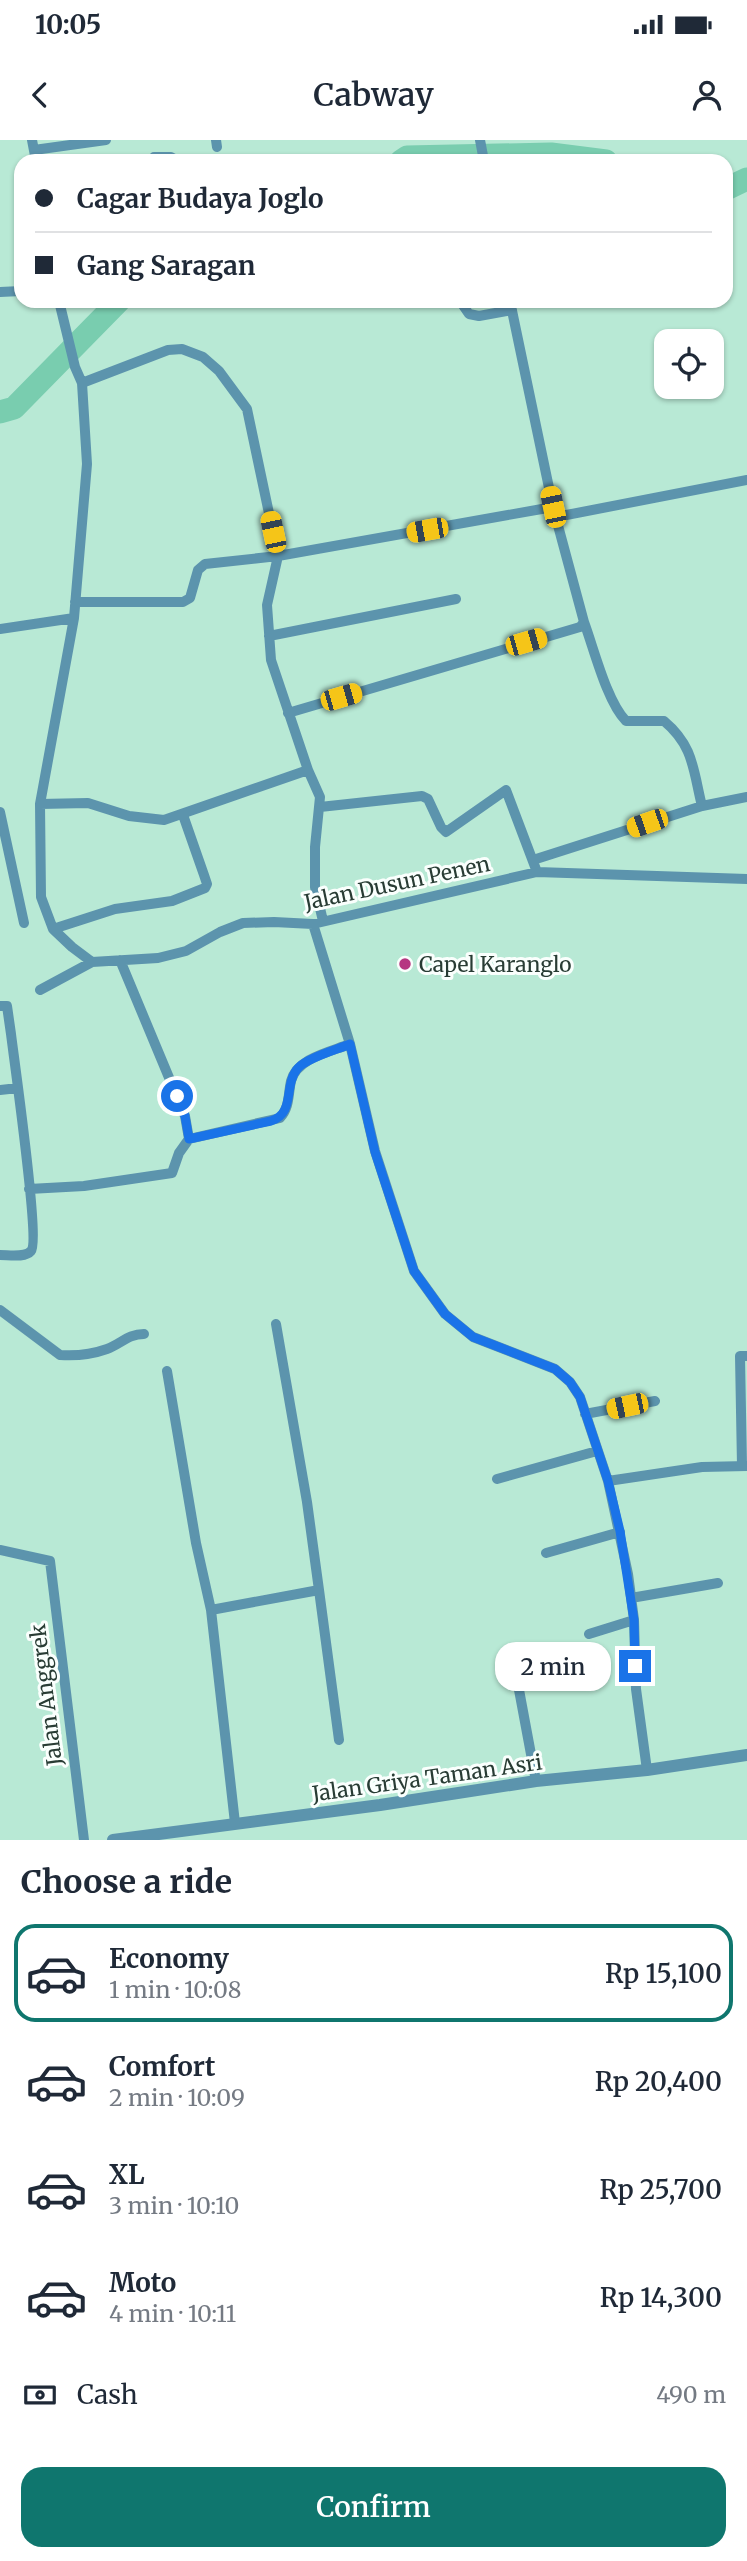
<!DOCTYPE html>
<meta charset="utf-8">
<style>
:root{--surface:#fff;--page:#f6f6f7;--text:#1f2937;--muted:#747a83;--line:#e0e1e3;--accent:#0f766e}
body{margin:0;font-family:Merriweather,serif;background:var(--page);color:var(--text);height:100vh;display:flex;flex-direction:column;font-size:26px;white-space:nowrap}
*{box-sizing:border-box;margin:0}
p{font-size:23px;color:var(--muted)}
.icon{flex:none;width:38px;height:38px;fill:none;stroke:currentColor;stroke-width:2;stroke-linecap:round;stroke-linejoin:round}
.map{position:relative;height:1700px;overflow:hidden}
.details{display:flex;flex-direction:column;background:var(--surface);flex:1}
.details>*{flex:none}
.top-card{position:absolute;left:14px;top:14px;width:719px;height:154px;border-radius:21px;box-shadow:0 2px 5px #0004;display:grid;align-content:center;height:154px;padding:0 21px;background:var(--surface)}
.buttons{position:absolute;left:654px;top:189px;display:grid;gap:14px}
.buttons a{display:grid;place-items:center;width:70px;height:70px;border-radius:14px;background:var(--surface);box-shadow:0 2px 5px #0004;font-size:35px}
.end{position:absolute;width:32px;height:32px;margin:-16px;border:9px solid #1a73e8;background:#fff;box-shadow:0 0 0 4px #fff}
.from{border-radius:50%}
.bubble{position:absolute;height:49px;border-radius:21px;background:var(--surface);box-shadow:0 2px 5px #0004;font-size:23px;font-weight:600;line-height:49px;text-align:center}
.car{position:absolute;width:21px;height:42px;margin:-21px -10px;border-radius:9px;box-shadow:0 0 5px 2px #0007;background:linear-gradient(#f5c518 24%,#345 0 40%,#f5c518 0 76%,#345 0 86%,#f5c518 0)}
.top-card b{display:flex;align-items:center;gap:24px;height:66px;font-size:26px}
.top-card b+b{border-top:2px solid var(--line)}
.top-card i{width:18px;height:18px;background:var(--text)}
ul{padding:0;list-style:none}
li{display:flex;align-items:center;gap:21px;height:98px;margin:0 14px 10px;padding:0 7px;border:4px solid transparent;border-radius:21px}
li div{flex:1}
li b{display:block;font-size:26px}
li em{font-style:normal;font-weight:600}
li.active{border-color:var(--accent)}
li>.icon{width:63px;height:63px;stroke-width:1.5}
h2{padding:0 21px;font-size:32px;line-height:84px}
.pay{display:flex;align-items:center;gap:18px;height:77px;padding:0 21px;font-size:26px}
.pay p{margin-inline-start:auto}
.primary-button{display:flex;gap:14px;margin-top:auto;padding:14px 21px}
.primary-button a{flex:1;height:80px;border-radius:21px;background:var(--accent);color:#fff;font-size:28px;font-weight:600;line-height:80px;text-align:center}
.status{display:flex;justify-content:space-between;align-items:center;height:49px;padding:0 35px;background:var(--surface);direction:ltr}
.status svg{height:19px;fill:currentColor}
header{display:flex;justify-content:space-between;align-items:center;height:91px;padding:0 21px;background:var(--surface);font-size:32px;font-weight:600}
.map>svg:first-child{display:block}
</style>
<div class="status"><b>10:05</b><svg viewBox="0 0 49 12"><path d="M0 12V9h3v3zM5 12V6h3v6zM10 12V3h3v9zM15 12V0h3v12zM26 1h20v11H26zM47 4h2v5h-2z"/></svg></div>
<header><svg class="icon" aria-label="back" viewBox="0 0 24 24"><path d="M15 5l-7 7 7 7"/></svg>Cabway<svg class="icon" aria-label="person" viewBox="0 0 24 24"><circle cx="12" cy="8" r="4"/><path d="M4 21q1-7 8-7t8 7"/></svg></header>
<div class="map">
<svg width="747" height="1700" viewBox="0 0 747 1700">
<rect width="100%" height="100%" fill="#b8e9d5"/>
<g fill="none" stroke-linecap="round" stroke-linejoin="round">
<path stroke="#79cdaf" stroke-width="23" d="M401 21 407 17 551 14 606 21
M726 49 747 39
M0 272 14 268 119 161"/>
<path stroke="#5c94ad" stroke-width="10" d="M32 0 36 21
M216 0 217 7
M480 0 484 21
M34 10 106 0
M154 17H171L178 21
M0 152 21 151
M460 161 469 174 479 176 512 170
M82 243 168 210 182 209 203 217 219 231 247 269 278 416 553 367
M556 377 747 340
M74 478 40 664 41 757 53 789 72 807 92 822 158 818 186 811 220 792 243 783 274 782 313 784 537 732 747 739
M584 482C594 509 607 562 626 581H664C694 606 693 630 702 666
M0 489 74 478 87 324 82 243 75 227 59 161
M269 496 456 459
M288 573 580 487 584 482 553 367 510 161
M308 630 320 657 315 707V747L323 781
M40 664 88 663 129 676 164 680 308 630 271 520 267 465 278 416 205 424 198 430 190 458 183 462H75
M320 667 422 656 428 659 441 687 446 692 506 650 537 732
M0 672 24 783
M533 720 702 666 747 657
M313 784 350 904 375 1011 414 1131 445 1174 473 1197 555 1229 570 1242 580 1257 608 1341 628 1434 634 1480 636 1549 647 1630
M53 789 115 769 172 761 205 748 207 744 204 735 183 675
M120 820 185 976 189 999
M40 850 92 822
M0 866H7L11 894C14 919 40 1101 31 1111 25 1118 9 1115 0 1115
M0 950 18 948
M29 1049 84 1046 172 1033 179 1013 189 999 280 978C290 967 288 954 291 941 297 918 330 912 350 904
M0 1170 60 1215C75 1216 93 1214 107 1209 121 1204 128 1194 144 1194
M276 1184 307 1362 319 1450
M167 1231 196 1403 211 1470 235 1683
M585 1274 655 1261
M742 1326 740 1216H747
M497 1339 597 1311
M608 1341 702 1327 747 1326
M0 1410 50 1421 84 1700
M546 1413 620 1392
M631 1458 718 1443
M211 1470 319 1450 339 1600
M589 1494 634 1480
M514 1523 536 1641"/>
<path stroke="#5c94ad" stroke-width="12" d="M113 1700 380 1665 536 1641 647 1630 747 1615"/>
</g>
<g fill="none" stroke-linecap="round" stroke-linejoin="round">
<path stroke="#1a73e8" stroke-width="9" d="M177 956 185 976 189 999 271 981C296 973 283 945 298 928 307 918 336 910 350 904L375 1012 414 1131 445 1174 473 1197 555 1229 570 1242 580 1257 608 1341 620 1391 634 1480 635 1526"/>
</g>
<circle fill="#b63681" stroke="#fafffd" stroke-width="2.5" cx="405" cy="824" r="7"/>
<g text-anchor="middle" dominant-baseline="central" stroke-width="6" stroke-linejoin="round" paint-order="stroke">
<g font-size="21" fill="#283c34" stroke="#fafffd">
<text transform="translate(397 743) rotate(-12)">Jalan Dusun Penen</text>
<text transform="translate(46 1555) rotate(-97)">Jalan Anggrek</text>
<text transform="translate(427 1638) rotate(-8)">Jalan Griya Taman Asri</text>
</g>
<g font-size="21" fill="#283c34" stroke="#fafffd" text-anchor="start">
<text x="419" y="824">Capel Karanglo</text>
</g>
</g>
</svg>
<div class="buttons">
<a><svg class="icon" aria-label="locate" viewBox="0 0 24 24"><circle cx="12" cy="12" r="6"/><path d="M12 2v4M12 18v4M2 12h4M18 12h4"/></svg></a>
</div>
<i class="end from" style="left:177px;top:956px"></i>
<i class="end" style="left:635px;top:1526px"></i>
<div class="bubble" style="left:495px;top:1502px;width:116px">2 min</div>
<i class="car" style="left:553px;top:367px;rotate:348deg"></i>
<i class="car" style="left:427px;top:390px;rotate:260deg"></i>
<i class="car" style="left:273px;top:392px;rotate:348deg"></i>
<i class="car" style="left:526px;top:502px;rotate:74deg"></i>
<i class="car" style="left:341px;top:557px;rotate:74deg"></i>
<i class="car" style="left:647px;top:683px;rotate:251deg"></i>
<i class="car" style="left:627px;top:1266px;rotate:258deg"></i>
<div class="top-card">
<b><i class="from"></i>Cagar Budaya Joglo</b>
<b><i></i>Gang Saragan</b>
</div>
</div>
<section class="details">
<h2>Choose a ride</h2>
<ul>
<li class="active"><svg class="icon" aria-label="car" viewBox="0 0 24 24"><path d="M5 17H2v-5l4-1 3-4h7l3 4 3 1v5h-3M9 17h6M6 11h13"/><circle cx="7" cy="17" r="2"/><circle cx="17" cy="17" r="2"/></svg><div><b>Economy</b><p>1 min · 10:08</p></div><em>Rp 15,100</em></li>
<li><svg class="icon" aria-label="car" viewBox="0 0 24 24"><path d="M5 17H2v-5l4-1 3-4h7l3 4 3 1v5h-3M9 17h6M6 11h13"/><circle cx="7" cy="17" r="2"/><circle cx="17" cy="17" r="2"/></svg><div><b>Comfort</b><p>2 min · 10:09</p></div><em>Rp 20,400</em></li>
<li><svg class="icon" aria-label="car" viewBox="0 0 24 24"><path d="M5 17H2v-5l4-1 3-4h7l3 4 3 1v5h-3M9 17h6M6 11h13"/><circle cx="7" cy="17" r="2"/><circle cx="17" cy="17" r="2"/></svg><div><b>XL</b><p>3 min · 10:10</p></div><em>Rp 25,700</em></li>
<li><svg class="icon" aria-label="car" viewBox="0 0 24 24"><path d="M5 17H2v-5l4-1 3-4h7l3 4 3 1v5h-3M9 17h6M6 11h13"/><circle cx="7" cy="17" r="2"/><circle cx="17" cy="17" r="2"/></svg><div><b>Moto</b><p>4 min · 10:11</p></div><em>Rp 14,300</em></li>
</ul>
<div class="pay"><svg class="icon" aria-label="cash" viewBox="0 0 24 24"><path d="M3 7h18v10H3z"/><circle cx="12" cy="12" r="2"/></svg>Cash<p>490 m</p></div>
<div class="primary-button"><a>Confirm</a></div>
</section>
